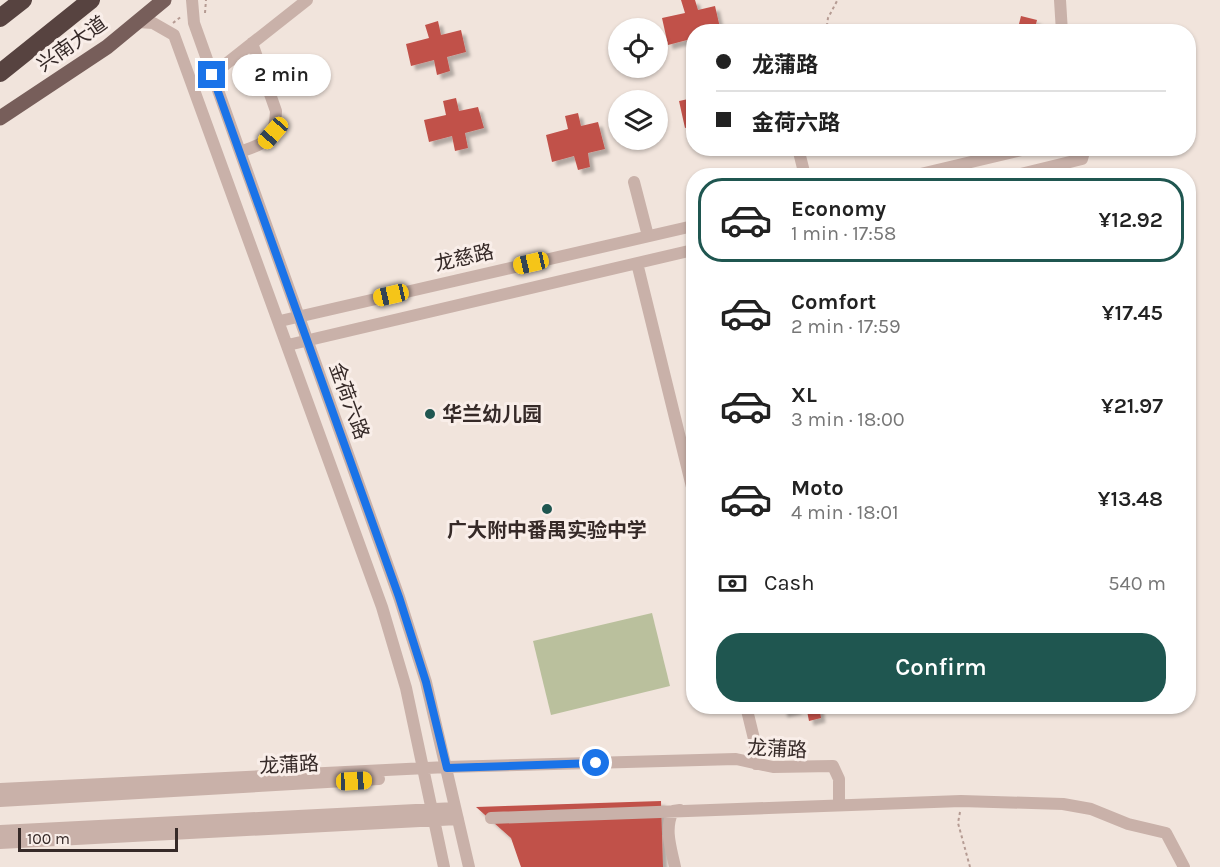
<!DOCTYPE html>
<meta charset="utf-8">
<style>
:root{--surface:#fff;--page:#f2f2f2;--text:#222;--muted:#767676;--line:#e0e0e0;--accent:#1f5650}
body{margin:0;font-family:Karla,"Noto Sans SC",sans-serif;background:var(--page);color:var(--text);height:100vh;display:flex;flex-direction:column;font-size:22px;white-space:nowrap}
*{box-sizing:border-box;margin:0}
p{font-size:20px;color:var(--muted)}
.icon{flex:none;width:33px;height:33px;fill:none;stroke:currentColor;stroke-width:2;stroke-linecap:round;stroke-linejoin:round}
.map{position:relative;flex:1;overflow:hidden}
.panel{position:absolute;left:686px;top:168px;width:510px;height:546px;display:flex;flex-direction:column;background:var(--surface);border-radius:24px;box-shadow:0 2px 4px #0004}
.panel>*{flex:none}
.top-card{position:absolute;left:686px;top:24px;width:510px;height:132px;border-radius:24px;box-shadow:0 2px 4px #0004;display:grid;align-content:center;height:132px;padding:0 30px;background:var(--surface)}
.tools{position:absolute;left:608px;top:18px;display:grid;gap:12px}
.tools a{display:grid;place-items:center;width:60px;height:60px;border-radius:50%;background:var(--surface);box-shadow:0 2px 4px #0004;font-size:30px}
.scale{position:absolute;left:18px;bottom:15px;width:160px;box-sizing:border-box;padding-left:6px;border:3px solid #362a28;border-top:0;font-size:16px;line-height:21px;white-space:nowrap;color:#362a28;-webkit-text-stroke:4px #f9eee9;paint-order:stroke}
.end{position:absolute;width:27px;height:27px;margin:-14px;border:8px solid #1a73e8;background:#fff;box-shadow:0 0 0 3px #fff}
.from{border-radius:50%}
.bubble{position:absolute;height:42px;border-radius:21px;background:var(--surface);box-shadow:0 2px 4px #0004;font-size:20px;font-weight:600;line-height:42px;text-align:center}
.car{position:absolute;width:18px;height:36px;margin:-18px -9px;border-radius:8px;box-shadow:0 0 4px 2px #0007;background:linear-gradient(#f5c518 24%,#345 0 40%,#f5c518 0 76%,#345 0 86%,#f5c518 0)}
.top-card b{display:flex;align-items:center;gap:21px;height:57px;font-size:22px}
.top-card b+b{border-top:2px solid var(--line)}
.top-card i{width:15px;height:15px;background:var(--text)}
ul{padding:10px 0 0;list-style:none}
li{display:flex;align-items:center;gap:18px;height:84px;margin:0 12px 9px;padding:0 18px;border:3px solid transparent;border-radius:24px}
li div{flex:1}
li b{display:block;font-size:22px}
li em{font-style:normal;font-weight:600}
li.current{border-color:var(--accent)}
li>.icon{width:54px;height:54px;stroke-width:1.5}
.pay{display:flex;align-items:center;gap:15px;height:66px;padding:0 30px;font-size:22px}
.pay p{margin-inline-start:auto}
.primary-button{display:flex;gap:12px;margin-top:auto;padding:12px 30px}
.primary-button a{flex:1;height:69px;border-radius:24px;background:var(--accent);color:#fff;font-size:24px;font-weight:600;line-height:69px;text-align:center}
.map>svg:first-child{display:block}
</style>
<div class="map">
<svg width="1220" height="867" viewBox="0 0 1220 867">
<defs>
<filter id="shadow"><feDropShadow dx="4.5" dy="4.5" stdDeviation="1.5" flood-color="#0004"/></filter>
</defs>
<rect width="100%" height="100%" fill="#f1e4dc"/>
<path fill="#bac09d" d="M652 613 670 686 551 715 533 641Z"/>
<path fill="#c1514a" filter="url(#shadow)" d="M681 0H695L698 10 715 6 721 32H693V45L691 39 668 45 662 18 685 13Z
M1021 16 1037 20 1034 32H1017Z
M438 21 441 35 461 30 466 52 447 57 450 71 437 75 434 60 411 66 406 44 429 38 425 25Z
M456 98 459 111 478 107 484 128 465 133 468 148 455 151 452 136 429 142 424 120 446 115 443 101Z
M693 98V126L685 128 679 101Z
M578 113 581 126 598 122 605 149 588 153 590 167 578 170 574 156 552 162 546 135 568 129 565 116Z
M693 286V315H692L686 287Z
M782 706H796L797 710 783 713Z
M806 706H819L821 718 809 721Z
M661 801 663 867H521L511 838 476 807Z"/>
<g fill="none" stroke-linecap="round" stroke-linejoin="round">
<path stroke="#b59b93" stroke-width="2" stroke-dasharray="3 3" stroke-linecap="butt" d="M205 13 206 0
M173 23 182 16
M826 32 828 18 837 1
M960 812 958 823 970 867"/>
<path stroke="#c9b1a9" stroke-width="12" d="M192 0 194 23 399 597 426 682 469 867
M1060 0 1062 32
M138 22 153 23 174 35 382 607 406 688 444 867
M212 75 307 0
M798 148 805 176
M240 152C265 143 275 141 276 111L252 43
M912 176 1030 148
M1013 176 1082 159 1085 148
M634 182 648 236
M637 263 693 491
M280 321 693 226
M288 345 693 250
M746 706 755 743 756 764
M0 789 447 767 736 759 773 767 833 766 839 779V804
M0 801 379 779
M491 818 961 801 1063 804 1091 809 1128 824 1166 833 1184 867
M0 831 455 808
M0 843 458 819
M675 867C671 848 664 829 673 811L680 810"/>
<path stroke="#775e5a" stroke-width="15" d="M0 118 107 47 164 0"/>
<path stroke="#574340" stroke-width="18" d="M0 18 23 0
M0 73 91 0"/>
</g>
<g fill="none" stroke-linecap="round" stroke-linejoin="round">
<path stroke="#1a73e8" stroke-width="8" d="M212 75 399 597 426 682 447 768 596 763"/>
</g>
<g fill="#1f5650" stroke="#f9eee9" stroke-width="2">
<circle cx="430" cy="414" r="6"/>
<circle cx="547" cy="509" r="6"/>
</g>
<g text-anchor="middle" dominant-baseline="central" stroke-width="6" stroke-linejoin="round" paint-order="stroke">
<g font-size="20" fill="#362a28" stroke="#f9eee9">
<text transform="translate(72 44) rotate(-35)">兴南大道</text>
<text transform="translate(464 258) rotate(-13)">龙慈路</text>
<text transform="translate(349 401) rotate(70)">金荷六路</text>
<text transform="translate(777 749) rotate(3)">龙蒲路</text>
<text transform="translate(289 765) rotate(-3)">龙蒲路</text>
</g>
<g font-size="20" font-weight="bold" fill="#362a28" stroke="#f9eee9" text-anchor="start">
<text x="442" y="414">华兰幼儿园</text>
<text x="547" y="530" text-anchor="middle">广大附中番禺实验中学</text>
</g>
</g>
</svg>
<div class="tools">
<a><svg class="icon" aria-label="locate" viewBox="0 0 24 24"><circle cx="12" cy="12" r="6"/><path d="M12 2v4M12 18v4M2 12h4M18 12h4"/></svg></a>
<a><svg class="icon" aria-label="layers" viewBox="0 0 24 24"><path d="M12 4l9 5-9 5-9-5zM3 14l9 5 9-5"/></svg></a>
</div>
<div class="scale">100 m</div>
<i class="end from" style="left:596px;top:763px"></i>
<i class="end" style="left:212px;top:75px"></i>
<div class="bubble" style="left:232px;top:54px;width:99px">2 min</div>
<i class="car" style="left:273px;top:133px;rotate:221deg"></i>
<i class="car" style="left:531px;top:263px;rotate:257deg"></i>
<i class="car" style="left:391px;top:295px;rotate:257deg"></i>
<i class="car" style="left:354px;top:781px;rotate:87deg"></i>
<div class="top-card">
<b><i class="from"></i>龙蒲路</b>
<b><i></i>金荷六路</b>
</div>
<section class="panel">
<ul>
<li class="current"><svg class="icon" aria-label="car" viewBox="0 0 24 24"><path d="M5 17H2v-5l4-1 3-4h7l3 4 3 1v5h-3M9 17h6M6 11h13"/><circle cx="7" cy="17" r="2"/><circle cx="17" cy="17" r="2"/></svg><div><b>Economy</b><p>1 min · 17:58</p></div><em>¥12.92</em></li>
<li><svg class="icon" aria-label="car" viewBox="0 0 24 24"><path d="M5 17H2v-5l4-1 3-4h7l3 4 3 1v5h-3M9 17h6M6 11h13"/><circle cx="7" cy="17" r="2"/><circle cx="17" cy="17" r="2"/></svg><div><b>Comfort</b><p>2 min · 17:59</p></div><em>¥17.45</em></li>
<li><svg class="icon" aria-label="car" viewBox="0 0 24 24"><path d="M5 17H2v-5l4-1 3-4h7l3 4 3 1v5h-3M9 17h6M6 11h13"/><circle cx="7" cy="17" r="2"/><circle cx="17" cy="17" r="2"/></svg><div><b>XL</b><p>3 min · 18:00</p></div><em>¥21.97</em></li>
<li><svg class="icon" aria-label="car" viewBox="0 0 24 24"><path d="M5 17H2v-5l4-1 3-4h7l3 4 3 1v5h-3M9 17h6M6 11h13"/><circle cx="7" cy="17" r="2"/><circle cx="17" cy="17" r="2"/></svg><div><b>Moto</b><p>4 min · 18:01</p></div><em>¥13.48</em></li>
</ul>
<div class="pay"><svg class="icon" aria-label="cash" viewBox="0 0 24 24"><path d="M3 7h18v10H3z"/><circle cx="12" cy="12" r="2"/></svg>Cash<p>540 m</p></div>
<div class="primary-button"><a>Confirm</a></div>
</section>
</div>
